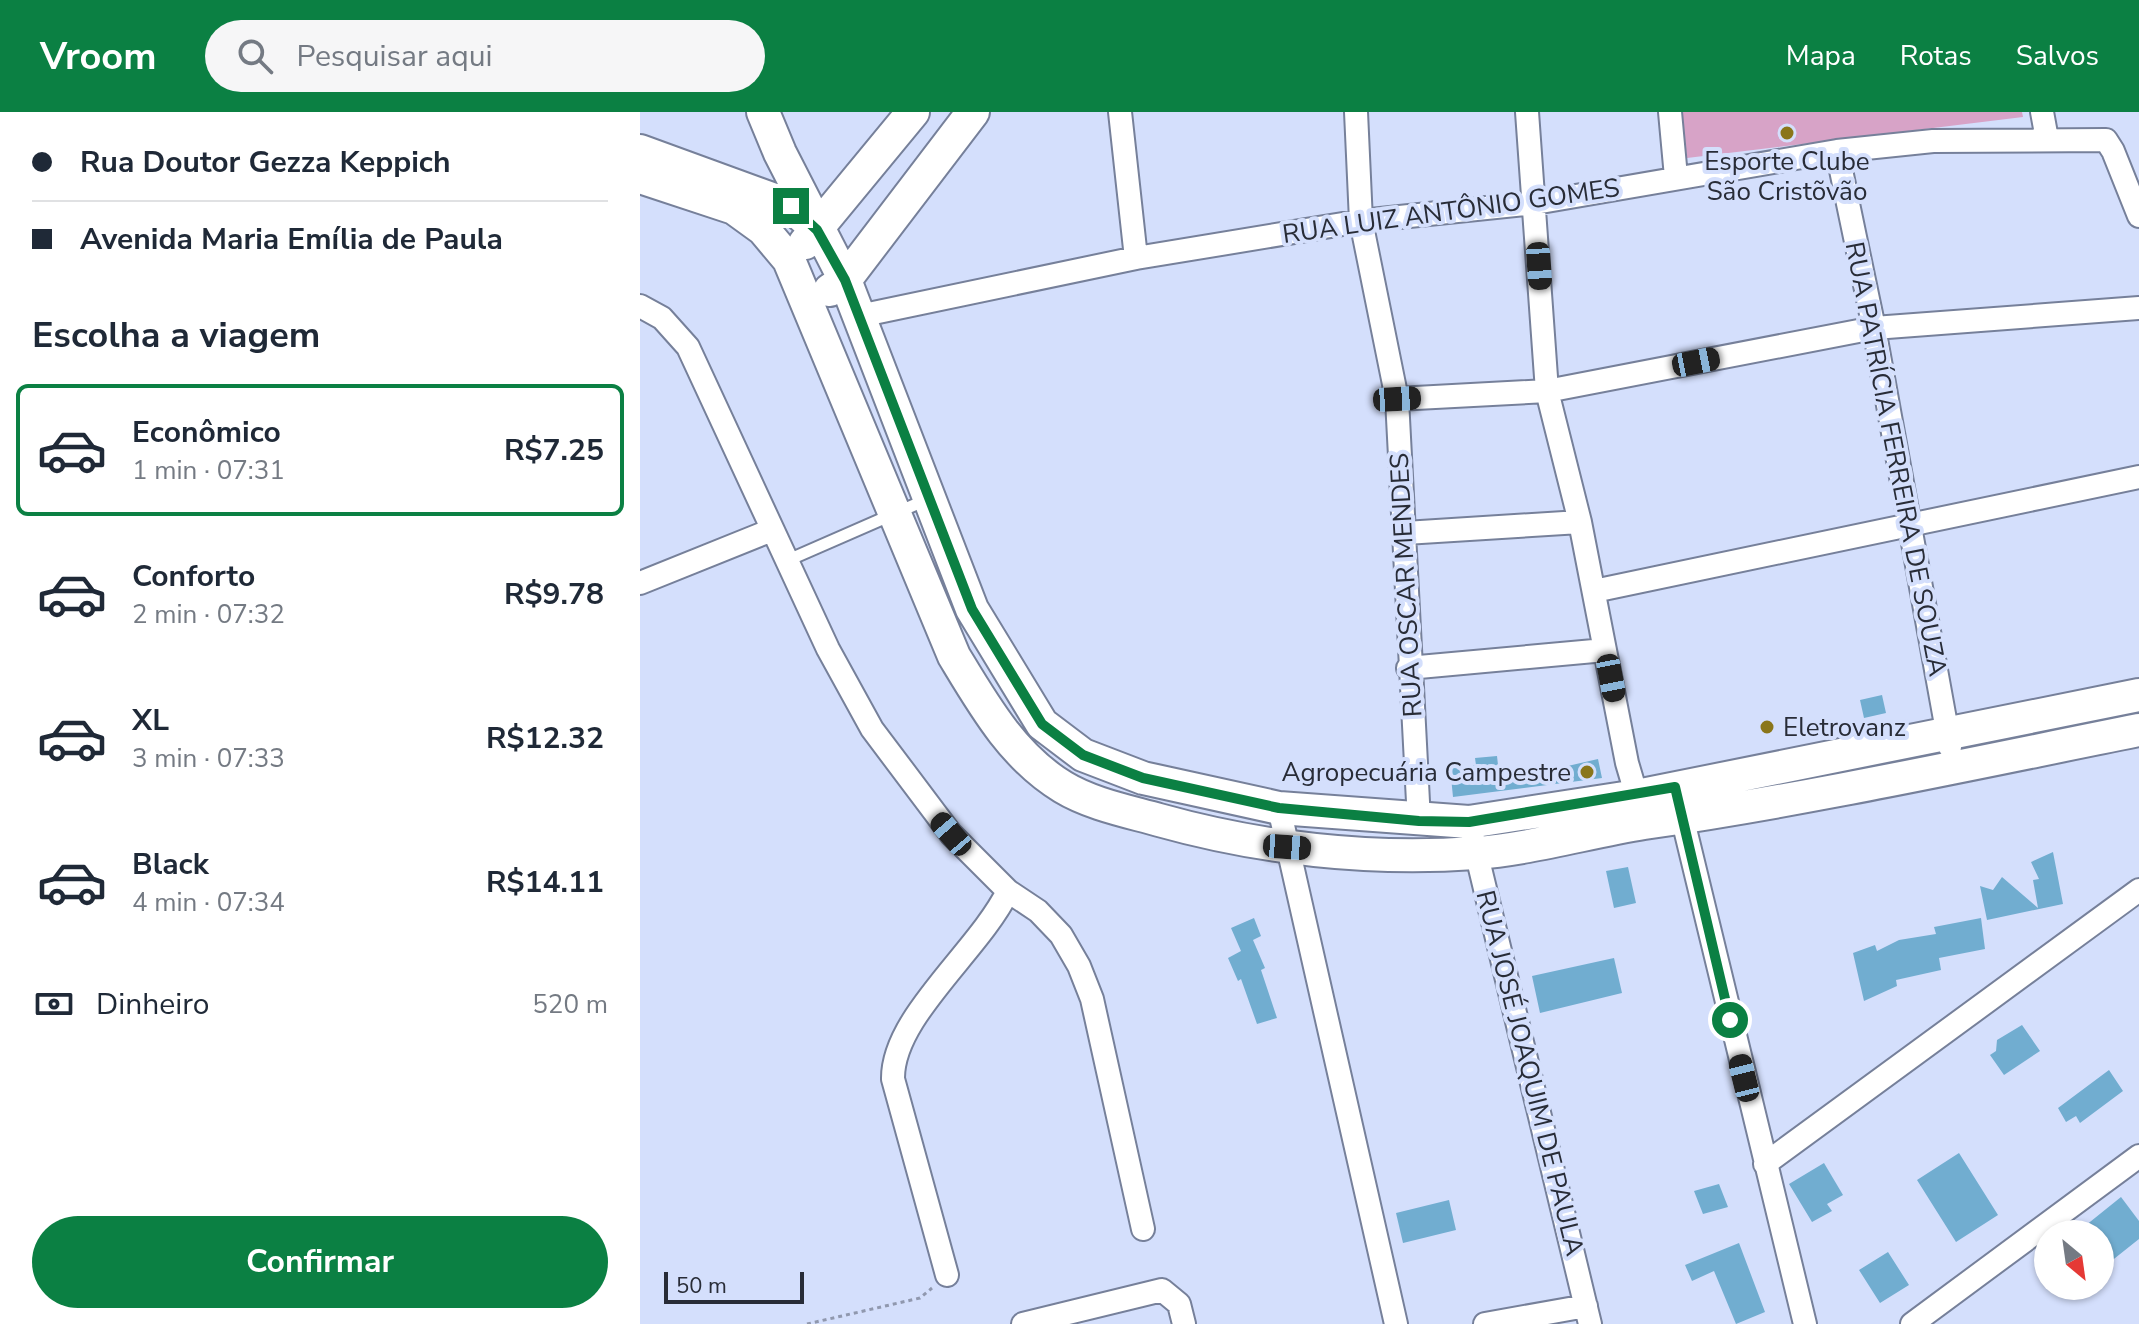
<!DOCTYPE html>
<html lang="pt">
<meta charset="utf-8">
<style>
:root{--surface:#fff;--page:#f6f6f7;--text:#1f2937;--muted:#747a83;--line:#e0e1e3;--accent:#0b8043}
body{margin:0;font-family:"Nunito Sans",sans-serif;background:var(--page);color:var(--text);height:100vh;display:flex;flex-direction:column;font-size:30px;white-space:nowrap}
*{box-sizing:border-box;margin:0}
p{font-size:26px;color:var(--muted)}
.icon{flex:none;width:44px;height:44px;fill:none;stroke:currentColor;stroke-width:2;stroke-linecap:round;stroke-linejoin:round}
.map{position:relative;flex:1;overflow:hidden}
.sheet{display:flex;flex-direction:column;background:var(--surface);width:640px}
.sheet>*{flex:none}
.banner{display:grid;align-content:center;height:176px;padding:0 32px;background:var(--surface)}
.needle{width:52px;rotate:151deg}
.controls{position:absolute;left:1394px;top:1108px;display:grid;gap:16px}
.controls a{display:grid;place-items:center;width:80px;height:80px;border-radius:50%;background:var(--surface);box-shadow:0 2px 6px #0004;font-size:40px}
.scale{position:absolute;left:24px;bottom:20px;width:140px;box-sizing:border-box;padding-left:8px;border:4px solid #282c37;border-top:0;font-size:22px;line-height:28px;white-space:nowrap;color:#282c37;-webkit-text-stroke:6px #d4dffc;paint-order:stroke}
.end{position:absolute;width:36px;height:36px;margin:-18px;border:10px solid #0b8043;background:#fff;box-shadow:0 0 0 4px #fff}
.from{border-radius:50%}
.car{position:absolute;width:24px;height:48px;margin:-24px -12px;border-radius:10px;box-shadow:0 0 6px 2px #0007;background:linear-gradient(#222 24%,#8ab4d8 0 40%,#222 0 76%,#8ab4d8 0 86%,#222 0)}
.banner b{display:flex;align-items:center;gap:28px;height:76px;font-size:30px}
.banner b+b{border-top:2px solid var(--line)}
.banner i{width:20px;height:20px;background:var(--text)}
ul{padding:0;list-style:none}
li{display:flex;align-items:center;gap:24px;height:132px;margin:0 16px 12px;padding:0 16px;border:4px solid transparent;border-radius:12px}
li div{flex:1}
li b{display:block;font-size:30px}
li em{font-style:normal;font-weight:700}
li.current{border-color:var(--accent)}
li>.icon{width:72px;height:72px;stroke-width:1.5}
h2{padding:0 32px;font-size:36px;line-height:96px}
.pay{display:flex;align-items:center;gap:20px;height:88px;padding:0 32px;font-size:30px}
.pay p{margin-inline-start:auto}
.primary-button{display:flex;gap:16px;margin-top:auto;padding:16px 32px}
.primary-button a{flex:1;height:92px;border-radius:48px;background:var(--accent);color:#fff;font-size:32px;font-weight:700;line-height:92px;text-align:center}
header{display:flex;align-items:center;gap:48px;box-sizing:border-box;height:112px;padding:0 40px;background:var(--accent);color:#fff}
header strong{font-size:38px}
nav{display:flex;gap:44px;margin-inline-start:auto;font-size:28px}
.search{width:560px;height:72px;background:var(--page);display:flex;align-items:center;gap:20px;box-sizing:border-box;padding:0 28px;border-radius:44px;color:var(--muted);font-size:30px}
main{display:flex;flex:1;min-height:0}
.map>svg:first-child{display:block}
</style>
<header>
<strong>Vroom</strong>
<div class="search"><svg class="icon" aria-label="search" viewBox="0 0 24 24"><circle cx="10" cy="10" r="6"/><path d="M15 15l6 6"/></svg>Pesquisar aqui</div>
<nav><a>Mapa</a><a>Rotas</a><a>Salvos</a></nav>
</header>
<main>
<section class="sheet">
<div class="banner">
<b><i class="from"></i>Rua Doutor Gezza Keppich</b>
<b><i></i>Avenida Maria Emília de Paula</b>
</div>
<h2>Escolha a viagem</h2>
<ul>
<li class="current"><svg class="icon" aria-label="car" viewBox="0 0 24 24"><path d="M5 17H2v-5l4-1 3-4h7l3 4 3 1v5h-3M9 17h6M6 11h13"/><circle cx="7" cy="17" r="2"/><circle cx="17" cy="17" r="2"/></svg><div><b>Econômico</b><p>1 min · 07:31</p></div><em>R$7.25</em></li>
<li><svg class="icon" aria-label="car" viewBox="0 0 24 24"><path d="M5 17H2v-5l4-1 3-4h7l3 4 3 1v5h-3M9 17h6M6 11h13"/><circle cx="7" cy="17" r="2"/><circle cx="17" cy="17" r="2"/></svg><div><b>Conforto</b><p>2 min · 07:32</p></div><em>R$9.78</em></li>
<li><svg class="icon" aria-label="car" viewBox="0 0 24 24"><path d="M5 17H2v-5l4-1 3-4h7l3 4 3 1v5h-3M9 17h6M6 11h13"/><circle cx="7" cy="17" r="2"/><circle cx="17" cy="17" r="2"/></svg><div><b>XL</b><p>3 min · 07:33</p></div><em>R$12.32</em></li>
<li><svg class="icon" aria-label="car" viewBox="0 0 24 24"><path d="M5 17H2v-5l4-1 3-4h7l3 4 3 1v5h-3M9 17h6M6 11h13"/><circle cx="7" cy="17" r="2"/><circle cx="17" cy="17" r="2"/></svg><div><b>Black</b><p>4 min · 07:34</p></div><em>R$14.11</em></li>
</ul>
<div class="pay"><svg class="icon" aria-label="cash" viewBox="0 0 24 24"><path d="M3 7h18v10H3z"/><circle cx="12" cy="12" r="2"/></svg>Dinheiro<p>520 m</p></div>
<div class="primary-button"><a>Confirmar</a></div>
</section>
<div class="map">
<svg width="1499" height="1212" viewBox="0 0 1499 1212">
<rect width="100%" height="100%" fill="#d4dffc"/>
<path fill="#d7a3c7" d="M1041 0H1382L1383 5 1047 46Z"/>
<path fill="#71add0" d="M1242 583 1246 601 1224 606 1220 588Z
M857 644 859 662 906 659 958 647 962 666 813 685 810 655 836 653 835 646Z
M1413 740 1423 792 1347 808 1340 774 1353 778 1362 765 1398 796 1393 768 1399 767 1391 750Z
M988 755 996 791 974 796 966 759Z
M614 806 621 824 613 828 625 856 621 858 637 906 617 912 601 867 598 869 588 846 601 839 591 816Z
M1341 806 1345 837 1299 846 1301 858 1256 868 1257 874 1224 889 1213 841 1235 833 1237 839 1259 828 1296 822 1294 815Z
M974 846 982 881 900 901 892 864Z
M1382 913 1400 939 1364 963 1350 943 1356 939 1357 928Z
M1469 958 1483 979 1440 1011 1436 1004 1426 1010 1418 996Z
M1319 1041 1358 1103 1316 1130 1277 1068Z
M1184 1051 1203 1083 1187 1092 1192 1099 1172 1110 1149 1072Z
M1079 1072 1088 1095 1063 1102 1054 1079Z
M1481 1085 1499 1109V1127L1460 1158V1122H1435Z
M809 1088 816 1118 763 1131 756 1101Z
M1099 1131 1125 1200 1096 1212 1074 1159 1052 1169 1045 1153Z
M1248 1140 1269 1173 1240 1191 1219 1158Z"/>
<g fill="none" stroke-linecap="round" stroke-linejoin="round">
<g stroke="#76809a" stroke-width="15">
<path id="lane" d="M146 449 288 387"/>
</g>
<g stroke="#76809a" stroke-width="26">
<path id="street" d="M480 0 496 146
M716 0 721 109 757 287 779 709
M887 0 907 279 940 410 987 651 1000 695
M1030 0 1036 65
M1402 0 1407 27
M1197 39 1234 216 1310 635
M0 194 22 206 48 235 188 537 232 617 311 722 368 779 398 799 421 823 439 854 452 887 503 1117
M219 204 496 146 721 109 895 91 1197 39 1293 29 1466 28 1473 39 1499 104
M757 287 907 279 1234 216 1499 196
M765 421 940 410
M0 471 132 418
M954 479 1499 365
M768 556 965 538
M1039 692 1165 1212
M639 696 756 1212
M833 727 950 1212
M1125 1052 1499 778
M307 1163 253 967C252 905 339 839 368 779
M383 1212 522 1178 539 1192 544 1212
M845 1212 946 1194
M1272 1212 1499 1044"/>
</g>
<g stroke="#76809a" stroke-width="36">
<path id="secondary" d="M123 0 140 41 205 168 332 497 402 612 443 643 503 666 639 696 829 710 997 684 1499 583
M0 39 151 94 172 113
M0 65 94 96 123 117 149 148 314 544C343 592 373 645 423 675 451 692 487 699 519 708 619 736 730 749 835 741 891 737 948 720 1004 711 1170 687 1334 651 1499 618
M165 131 273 0
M190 178 205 168 333 0"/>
</g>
<path stroke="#9098ae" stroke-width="3" stroke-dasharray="4 4" stroke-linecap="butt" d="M167 1212 280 1186 292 1176"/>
<use href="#lane" stroke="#fff" stroke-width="11"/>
<use href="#street" stroke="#fff" stroke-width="22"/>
<use href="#secondary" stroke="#fff" stroke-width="32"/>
</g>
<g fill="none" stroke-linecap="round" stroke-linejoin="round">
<path stroke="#0b8043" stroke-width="10" d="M151 94 177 118 205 168 332 497 402 612 443 643 503 666 639 696 779 709 829 710 1035 675 1090 908"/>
</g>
<g fill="#8a761a" stroke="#d4dffc" stroke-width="3">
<circle cx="1147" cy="21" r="8"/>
<circle cx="1127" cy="615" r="8"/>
<circle cx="947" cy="660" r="8"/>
</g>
<g text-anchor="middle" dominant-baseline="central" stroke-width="8" stroke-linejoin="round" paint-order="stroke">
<g font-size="26" fill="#282c37" stroke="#d4dffc">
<text x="1147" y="49">Esporte Clube<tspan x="1147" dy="30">São Cristõvão</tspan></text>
<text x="1143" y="615" text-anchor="start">Eletrovanz</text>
<text x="931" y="660" text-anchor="end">Agropecuária Campestre</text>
</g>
<g font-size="26" fill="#282c37" stroke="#d4dffc">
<text transform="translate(811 99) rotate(-8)">RUA LUIZ ANTÔNIO GOMES</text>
<text transform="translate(1256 347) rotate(79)">RUA PATRÍCIA FERREIRA DE SOUZA</text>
<text transform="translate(766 473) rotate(-93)">RUA OSCAR MENDES</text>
<text transform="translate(890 961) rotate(76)">RUA JOSÉ JOAQUIM DE PAULA</text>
</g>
</g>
</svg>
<div class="controls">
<a><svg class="needle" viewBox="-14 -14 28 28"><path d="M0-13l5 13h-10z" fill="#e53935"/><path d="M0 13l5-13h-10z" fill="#747a83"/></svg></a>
</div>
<div class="scale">50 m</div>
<i class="end from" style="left:1090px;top:908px"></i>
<i class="end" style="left:151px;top:94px"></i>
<i class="car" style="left:899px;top:154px;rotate:176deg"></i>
<i class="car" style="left:1056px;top:250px;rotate:79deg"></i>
<i class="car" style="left:757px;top:287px;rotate:87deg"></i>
<i class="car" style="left:971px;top:566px;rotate:169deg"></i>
<i class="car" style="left:311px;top:722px;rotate:319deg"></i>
<i class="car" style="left:647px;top:735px;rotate:94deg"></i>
<i class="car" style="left:1104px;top:966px;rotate:346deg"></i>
</div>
</main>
